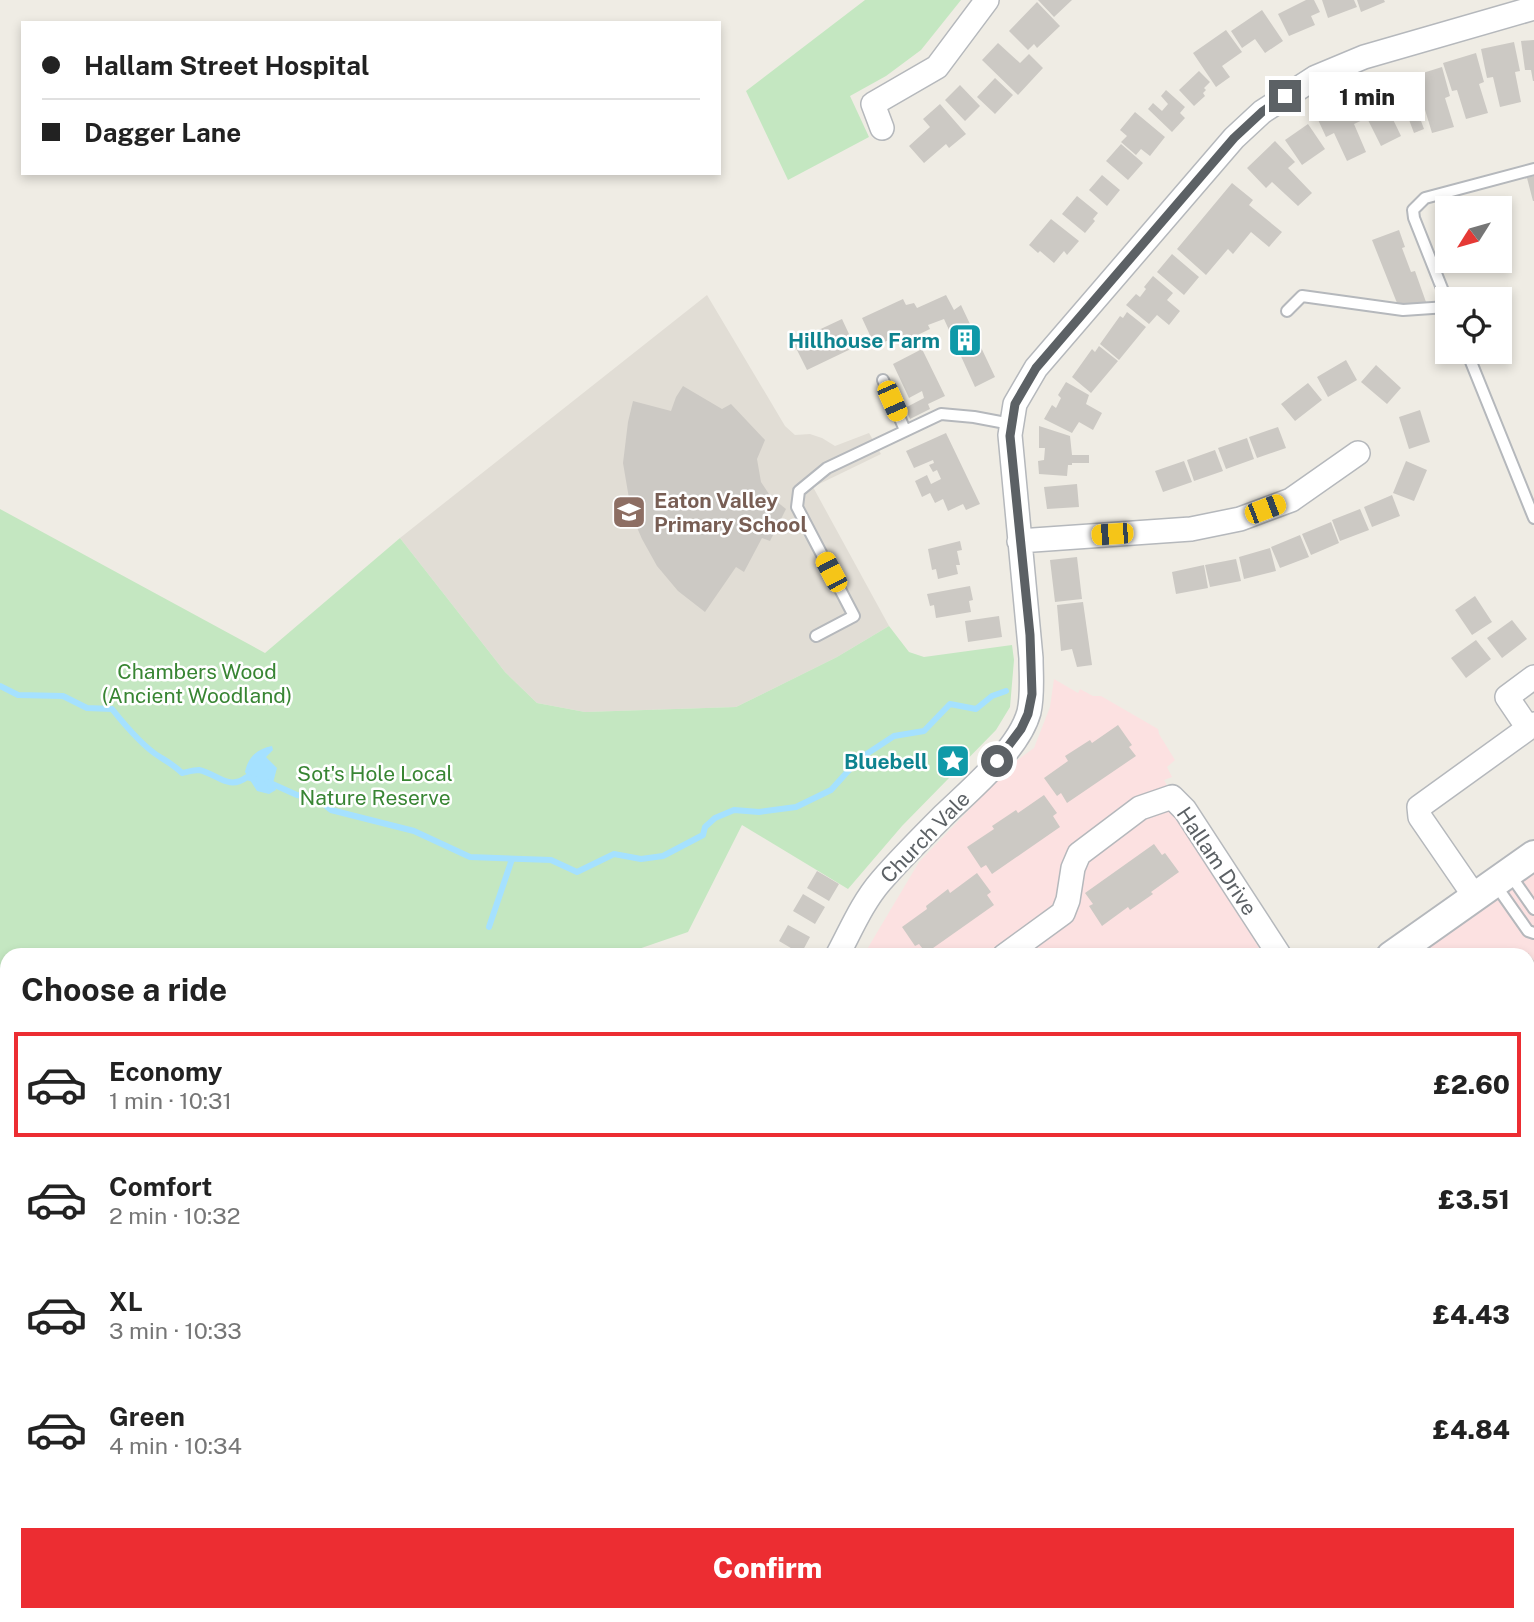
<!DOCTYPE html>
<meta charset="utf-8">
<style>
:root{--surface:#fff;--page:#f6f6f6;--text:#222;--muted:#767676;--line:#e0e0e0;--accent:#ec2d32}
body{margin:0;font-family:"Public Sans",sans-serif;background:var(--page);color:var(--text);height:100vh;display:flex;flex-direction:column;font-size:26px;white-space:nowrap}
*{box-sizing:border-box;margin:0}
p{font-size:23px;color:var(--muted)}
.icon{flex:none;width:38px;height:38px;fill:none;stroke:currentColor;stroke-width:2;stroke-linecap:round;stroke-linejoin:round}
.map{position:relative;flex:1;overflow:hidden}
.drawer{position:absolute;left:0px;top:948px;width:1535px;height:674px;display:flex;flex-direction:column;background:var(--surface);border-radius:21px 21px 0 0;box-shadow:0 4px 10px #0003}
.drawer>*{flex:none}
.guide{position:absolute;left:21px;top:21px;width:700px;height:154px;border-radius:0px;box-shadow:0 4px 10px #0003;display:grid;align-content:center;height:154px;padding:0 21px;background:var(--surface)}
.needle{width:46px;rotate:233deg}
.controls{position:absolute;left:1435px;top:196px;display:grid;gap:14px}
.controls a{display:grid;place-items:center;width:77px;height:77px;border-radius:0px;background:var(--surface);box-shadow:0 4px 10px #0003;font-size:35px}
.end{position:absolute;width:32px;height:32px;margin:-16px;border:9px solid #5c6165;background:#fff;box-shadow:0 0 0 4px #fff}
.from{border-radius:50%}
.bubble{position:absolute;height:49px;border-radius:0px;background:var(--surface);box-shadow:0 4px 10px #0003;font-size:23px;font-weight:800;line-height:49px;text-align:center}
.car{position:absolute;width:21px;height:42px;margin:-21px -10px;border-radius:9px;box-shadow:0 0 5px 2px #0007;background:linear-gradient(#f5c518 24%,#345 0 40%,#f5c518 0 76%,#345 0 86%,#f5c518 0)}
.guide b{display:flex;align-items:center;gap:24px;height:66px;font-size:26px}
.guide b+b{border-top:2px solid var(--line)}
.guide i{width:18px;height:18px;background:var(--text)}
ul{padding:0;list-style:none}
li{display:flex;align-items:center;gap:21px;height:105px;margin:0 14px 10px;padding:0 7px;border:4px solid transparent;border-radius:0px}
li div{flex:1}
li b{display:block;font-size:26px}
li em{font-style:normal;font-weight:800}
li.active{border-color:var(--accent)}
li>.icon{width:63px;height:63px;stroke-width:1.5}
h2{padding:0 21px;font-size:32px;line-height:84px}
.button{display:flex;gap:14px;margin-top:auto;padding:14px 21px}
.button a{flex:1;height:80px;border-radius:0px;background:var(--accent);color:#fff;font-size:28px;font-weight:800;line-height:80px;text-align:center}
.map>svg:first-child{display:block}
</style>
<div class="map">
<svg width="1534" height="1622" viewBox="0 0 1534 1622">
<rect width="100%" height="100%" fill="#efece4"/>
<path fill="#e1ddd5" d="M707 295 785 426 795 435 810 434 822 438 835 446 869 433 881 454 813 487 889 626 837 657 736 707 585 712 537 703 505 672 400 538Z"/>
<path fill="#fce1e1" d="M1054 679 1078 693 1080 689 1093 696H1101L1158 729 1159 734 1175 760 1167 767 1172 777 1164 780 1263 955 863 956 919 862 1016 761 1034 748 1050 707Z
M1534 866V1526L1528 1544V956H1408Z"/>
<path fill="#c4e7c1" d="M865 0H961L921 50 886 76 850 96 869 137 788 180 746 91Z
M0 509 265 653 400 538 505 672 537 703 585 712 736 707 837 657 889 626 909 652 924 657 1012 645 1014 660 1010 707 996 730 902 826 848 889 742 825 688 932 621 955 7 956V1030L0 1035Z"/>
<path fill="#a5e1ff" d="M272 746 273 750 266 757 277 768 273 783 276 790 269 794 257 791 245 772C248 757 257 749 272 746Z"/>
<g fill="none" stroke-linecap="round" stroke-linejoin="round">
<path stroke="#a5e1ff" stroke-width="6" d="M0 686 18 695 63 696 87 708 112 709C124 724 143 747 160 757 168 762 175 766 182 773 187 772 194 770 199 770 218 774 228 791 247 777L254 779
M268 782 297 795 316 798 331 810 414 831 470 857 551 860 577 872 614 854 641 859 663 856 703 835 705 827 715 818 734 810 759 812 796 807 831 790 859 759 894 736 924 731 950 704 976 709 992 696 1006 691
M489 927 512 859"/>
</g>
<path fill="#ccc9c4" d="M1038 0H1072L1054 17Z
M1306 0H1314L1320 12 1311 16 1315 25 1289 36 1278 14Z
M1322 0H1354L1357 7 1328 18Z
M1357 0H1384L1385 2 1361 12Z
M1037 2 1060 26 1037 48 1034 44 1028 50 1009 31Z
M1262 10 1283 41 1265 53 1255 39 1242 48 1231 31Z
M1226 30 1242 52 1222 66 1230 77 1216 87 1193 53Z
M1534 40V81H1533L1531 70H1525L1521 41Z
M1514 42 1520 71 1515 72 1521 102 1500 107 1493 77 1487 78 1481 49Z
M998 43 1020 63 1029 54 1043 68 1018 95 982 60Z
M1476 53 1484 82 1479 84 1488 113 1466 119 1457 90 1452 91 1443 63Z
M1442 67 1450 96 1445 98 1454 127 1432 133 1423 103 1418 105 1410 77Z
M1199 71 1210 82 1204 88 1206 90 1203 93 1205 96 1194 106 1179 90Z
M1403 73 1424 129 1414 133 1403 104 1396 106 1386 79Z
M995 78 1013 95 995 114 977 97Z
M1382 79 1395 106 1388 109 1401 136 1381 146 1367 118 1354 124 1366 152 1347 161 1334 133 1326 137 1314 111Z
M960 85 980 106 965 121 945 100Z
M1166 90 1185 107 1180 113 1185 118 1172 132 1148 109 1153 103 1162 111 1168 104 1161 96Z
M940 104 966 134 949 148 946 144 924 163 909 146 930 127 923 119Z
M1135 112 1165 137 1150 156 1141 149 1136 155 1121 142 1127 136 1120 130Z
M1308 124 1325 149 1302 165 1285 140Z
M1275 141 1295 162 1288 168 1312 193 1298 206 1272 182 1266 188 1247 168Z
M1121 144 1143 163 1128 180 1106 161Z
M1102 175 1120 190 1107 206 1089 190Z
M1534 176V201H1533L1527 178Z
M1232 183 1253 200 1249 205 1282 232 1269 247 1251 232 1233 254 1228 249 1206 275 1177 249Z
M1077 196 1098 213 1093 219 1095 221 1085 233 1062 214Z
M1051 219 1079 241 1067 255 1064 251 1054 263 1040 251 1038 253 1029 245Z
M1399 230 1405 247 1402 248 1411 272 1415 271 1426 302 1417 305 1397 303 1372 240Z
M1172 254 1199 277 1184 295 1157 272Z
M1153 276 1173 293 1167 300 1180 311 1169 325 1157 315 1149 324 1126 305 1136 294 1140 297 1146 289 1144 287Z
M946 295 954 310 961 305 995 377 975 387 944 319 928 325 930 329 901 343 898 336 875 346 862 318 903 299 906 305 914 303 917 308Z
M1127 312 1146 327 1119 360 1100 344 1120 316 1123 318Z
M842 319 855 347 807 370 793 342Z
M1099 346 1118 361 1091 393 1072 377 1092 349 1095 352Z
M922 349 945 396 928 404 930 409 910 419 905 408 924 398 922 391 909 398 893 364Z
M1346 360 1357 380 1328 397 1317 377Z
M1376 365 1401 388 1387 404 1361 382Z
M1066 382 1089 395 1086 404 1102 413 1093 430 1079 422 1072 433 1044 419 1052 405 1056 408 1061 398 1058 395Z
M1308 383 1322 400 1295 421 1281 404Z
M683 386 722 409 731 404 765 440 757 459 761 482 771 497 786 509 770 541 762 538 744 572 736 567 705 612 678 591 657 566 642 539 632 516 623 463 628 422 633 401 671 411 676 397Z
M1420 410 1430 442 1409 449 1399 417Z
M1039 426 1070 436 1072 455H1089V463H1072V465H1068L1067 476 1039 474 1038 461 1044 460 1045 448H1039Z
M1278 427 1286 448 1257 458 1249 437Z
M946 433 980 504 966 510 963 504 948 511 943 499 935 503 930 493 922 497 915 481 927 475 931 484 941 479 937 470 933 472 929 465 934 463 933 460 914 468 906 451Z
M1247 438 1254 459 1226 469 1218 448Z
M1215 450 1223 471 1194 481 1187 460Z
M1184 461 1192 482 1163 492 1155 471Z
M1406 461 1427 470 1414 501 1393 493Z
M1077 484 1079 507 1047 509 1044 487Z
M1392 495 1400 516 1372 527 1364 507Z
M1360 509 1369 530 1340 541 1332 520Z
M1331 522 1339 543 1311 555 1302 534Z
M1300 535 1309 557 1280 568 1271 547Z
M960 541 962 550 957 551 960 565H956L958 574 938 579 936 569 932 570 928 549Z
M1270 548 1276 571 1244 579 1239 557Z
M1077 557 1082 599 1055 602 1050 560Z
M1236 559 1241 581 1210 587 1205 565Z
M1204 565 1208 588 1176 594 1172 572Z
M970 586 973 600 969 601 971 612 936 618 934 605 930 606 927 594Z
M1475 596 1492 622 1472 635 1455 610Z
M1083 602 1092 665 1077 667 1072 649 1061 651 1057 605Z
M999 616 1002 637 968 642 965 621Z
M1512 620 1527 639 1502 658 1487 638Z
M1476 640 1491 659 1466 678 1451 658Z
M1118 725 1132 745 1129 747 1136 756 1067 803 1061 793 1057 796 1044 778 1068 761 1065 756 1090 740 1092 743Z
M1044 795 1057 813 1053 816 1060 827 992 874 986 865 981 868 967 847 994 829 992 826 1016 810 1018 813Z
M1154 844 1162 855 1165 853 1179 872 1151 892 1153 894 1130 910 1128 907 1102 926 1089 906 1093 904 1085 893Z
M817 871 839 884 829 901 807 888Z
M977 873 991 892 987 895 994 905 926 953 919 944 915 946 902 927 927 909 926 906 948 889 950 893Z
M803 894 825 907 815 924 793 911Z
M788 925 810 937 801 954 779 941Z
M774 949 787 956H771Z
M1528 953 1534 961V977L1528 982Z
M1528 990 1534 999V1084L1528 1089Z
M0 1073 7 1078V1107L5 1110 2 1108 0 1111Z
M1534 1101V1162L1528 1167V1105Z
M0 1248 5 1264H2L5 1277 0 1278Z
M4 1282 7 1292V1328L0 1330V1283Z
M1534 1354V1406L1528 1410V1358Z
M2 1564 7 1574V1609L2 1612 0 1565Z
M25 1615 29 1622H10Z
M85 1615H102L88 1622Z
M106 1615H118L121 1622H90Z
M153 1615H212L204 1622H172L168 1616 158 1622Z
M334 1615H362L367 1622H339Z
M505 1615H550L541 1622H496Z
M937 1615H970L975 1622H942Z
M1024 1615H1441L1445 1622H1028Z"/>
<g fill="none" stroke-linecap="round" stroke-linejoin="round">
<g stroke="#b5b8bc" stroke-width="14">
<path id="service" d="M1447 301 1414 218 1413 210 1425 198 1534 169
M1287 311 1302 296 1403 310 1447 307
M1467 352 1534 518
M883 380 905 430
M816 636 854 616 797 507 799 491 827 468 941 414 974 417 1011 424
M1509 873 1534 909
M1495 884 1528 931 1534 933
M1528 1192 1534 1188
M1528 1274 1534 1283"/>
</g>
<g stroke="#b5b8bc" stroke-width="26">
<path id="minor" d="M882 128 873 104 937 67 987 0
M1019 541 1191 529 1240 519 1291 500 1358 453
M1528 728 1507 697 1534 677
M1475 897 1420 817 1419 807 1534 724
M837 956C851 930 862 903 881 881 901 858 922 837 944 815 971 789 1019 749 1029 712 1033 694 1031 676 1031 658L1010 435 1015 404 1036 368 1234 138 1262 112 1316 77 1364 57 1534 8
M1004 956 1063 913 1068 900 1073 868 1079 854 1140 808 1172 797 1185 810 1280 956
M0 1512 7 1528
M45 1615 48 1622
M253 1615 263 1622
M533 1615 538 1622
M990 1615 994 1622"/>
</g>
<g stroke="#b5b8bc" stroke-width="32">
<path id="tertiary" d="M1391 956 1534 855
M1528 1576 1534 1560
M443 1622 453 1615
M1510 1622 1512 1615"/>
</g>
<use href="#service" stroke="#fff" stroke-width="10"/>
<use href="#minor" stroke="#fff" stroke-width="23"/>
<use href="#tertiary" stroke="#fff" stroke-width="28"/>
</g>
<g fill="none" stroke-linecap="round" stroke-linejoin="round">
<path stroke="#5c6165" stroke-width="9" d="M997 761 1021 729 1028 714 1032 694 1030 635 1010 436 1015 404 1036 368 1234 138 1262 112 1285 96"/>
</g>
<defs>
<g id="building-square" transform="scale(1.75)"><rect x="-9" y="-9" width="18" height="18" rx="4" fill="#0f9aa8" stroke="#fff"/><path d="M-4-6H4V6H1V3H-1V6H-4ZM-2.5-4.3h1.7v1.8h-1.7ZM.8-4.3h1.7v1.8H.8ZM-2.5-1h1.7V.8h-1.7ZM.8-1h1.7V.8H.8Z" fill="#fff"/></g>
<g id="school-square" transform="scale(1.75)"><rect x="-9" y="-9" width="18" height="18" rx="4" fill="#8d6e63" stroke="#fff"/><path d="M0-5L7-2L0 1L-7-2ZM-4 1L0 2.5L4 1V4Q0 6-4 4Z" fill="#fff"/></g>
<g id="sight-square" transform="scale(1.75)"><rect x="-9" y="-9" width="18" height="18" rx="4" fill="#0f9aa8" stroke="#fff"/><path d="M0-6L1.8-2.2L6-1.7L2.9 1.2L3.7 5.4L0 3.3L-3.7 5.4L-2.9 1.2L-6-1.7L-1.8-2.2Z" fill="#fff"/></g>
</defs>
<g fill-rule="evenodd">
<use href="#building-square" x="965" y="340"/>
<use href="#school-square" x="629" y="512"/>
<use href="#sight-square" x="953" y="761"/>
</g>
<g text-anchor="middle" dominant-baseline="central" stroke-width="5" stroke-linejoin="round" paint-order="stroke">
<g font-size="21" font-weight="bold" fill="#0d838f" stroke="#fff" text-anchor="end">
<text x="940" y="340">Hillhouse Farm</text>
<text x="928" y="761">Bluebell</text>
</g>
<g font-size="21" font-weight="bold" fill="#785e54" stroke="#fff" text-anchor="start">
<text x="654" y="500">Eaton Valley<tspan x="654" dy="24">Primary School</tspan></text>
</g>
<g font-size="21" fill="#388533" stroke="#fff">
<text x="197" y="671">Chambers Wood<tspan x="197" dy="24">(Ancient Woodland)</tspan></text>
<text x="375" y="773">Sot's Hole Local<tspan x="375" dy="24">Nature Reserve</tspan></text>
</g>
<g font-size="21" fill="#5c6165" stroke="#fff">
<text transform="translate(925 837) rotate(-46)">Church Vale</text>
<text transform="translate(1217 861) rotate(56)">Hallam Drive</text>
</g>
</g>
</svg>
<div class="controls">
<a><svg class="needle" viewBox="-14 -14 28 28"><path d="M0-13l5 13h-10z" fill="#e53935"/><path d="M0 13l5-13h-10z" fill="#767676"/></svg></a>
<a><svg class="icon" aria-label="locate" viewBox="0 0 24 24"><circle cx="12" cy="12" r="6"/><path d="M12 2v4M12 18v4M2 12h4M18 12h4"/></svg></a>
</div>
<i class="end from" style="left:997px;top:761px"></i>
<i class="end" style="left:1285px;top:96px"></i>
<div class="bubble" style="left:1309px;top:72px;width:116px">1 min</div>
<i class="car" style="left:892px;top:401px;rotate:156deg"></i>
<i class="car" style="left:1265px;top:509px;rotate:69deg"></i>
<i class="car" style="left:1112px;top:534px;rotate:266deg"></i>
<i class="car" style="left:831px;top:572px;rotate:332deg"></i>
<div class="guide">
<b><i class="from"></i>Hallam Street Hospital</b>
<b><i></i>Dagger Lane</b>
</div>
<section class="drawer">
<h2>Choose a ride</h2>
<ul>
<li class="active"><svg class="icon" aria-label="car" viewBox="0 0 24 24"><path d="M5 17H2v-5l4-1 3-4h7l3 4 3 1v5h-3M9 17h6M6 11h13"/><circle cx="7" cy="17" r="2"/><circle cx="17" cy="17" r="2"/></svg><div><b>Economy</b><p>1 min · 10:31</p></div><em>£2.60</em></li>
<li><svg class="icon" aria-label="car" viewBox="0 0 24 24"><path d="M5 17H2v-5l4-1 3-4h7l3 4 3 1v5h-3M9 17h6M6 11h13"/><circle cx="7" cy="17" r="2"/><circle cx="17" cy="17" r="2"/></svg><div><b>Comfort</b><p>2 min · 10:32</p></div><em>£3.51</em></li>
<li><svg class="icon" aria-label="car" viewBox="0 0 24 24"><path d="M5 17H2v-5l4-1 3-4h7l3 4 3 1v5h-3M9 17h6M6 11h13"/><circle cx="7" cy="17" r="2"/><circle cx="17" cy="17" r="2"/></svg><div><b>XL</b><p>3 min · 10:33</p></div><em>£4.43</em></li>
<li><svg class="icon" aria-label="car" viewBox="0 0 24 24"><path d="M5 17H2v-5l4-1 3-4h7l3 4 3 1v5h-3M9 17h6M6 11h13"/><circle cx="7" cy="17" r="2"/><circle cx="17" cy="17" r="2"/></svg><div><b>Green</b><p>4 min · 10:34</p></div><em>£4.84</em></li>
</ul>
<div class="button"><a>Confirm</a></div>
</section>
</div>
